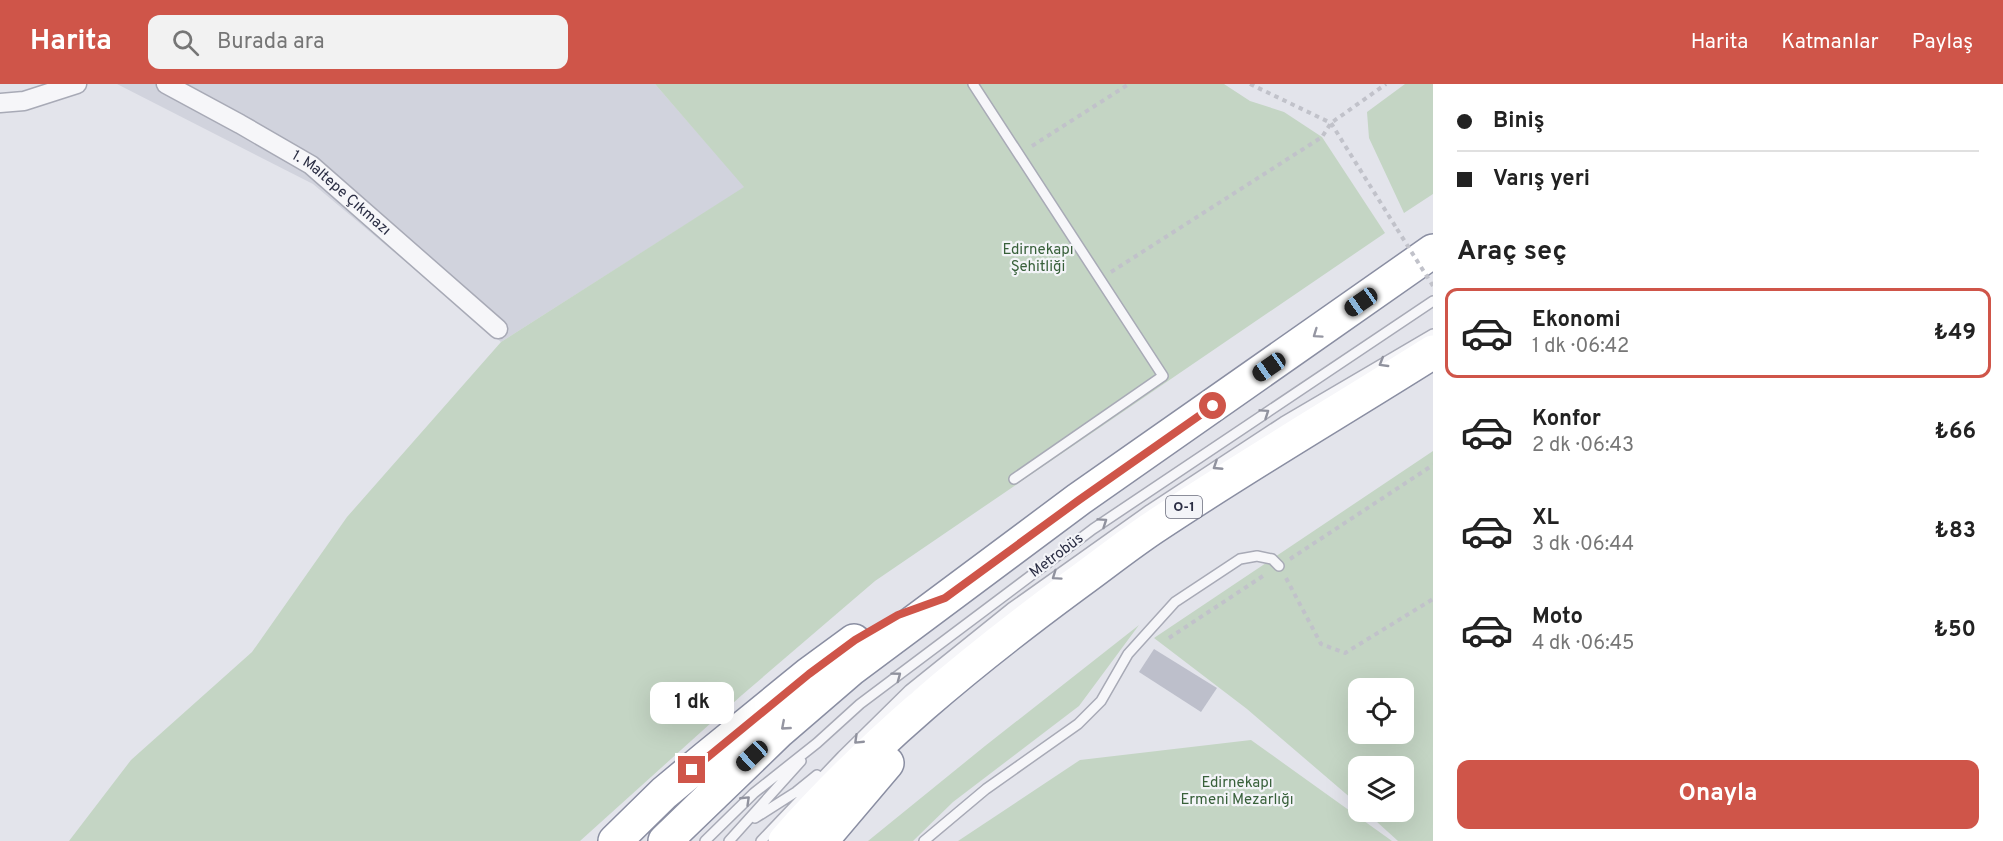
<!DOCTYPE html>
<html lang="tr">
<meta charset="utf-8">
<style>
:root{--surface:#fff;--page:#f2f2f2;--text:#222;--muted:#767676;--line:#e0e0e0;--accent:#cf5549}
body{margin:0;font-family:Overpass,sans-serif;background:var(--page);color:var(--text);height:100vh;display:flex;flex-direction:column;font-size:22px;white-space:nowrap}
*{box-sizing:border-box;margin:0}
p{font-size:20px;color:var(--muted)}
.icon{flex:none;width:33px;height:33px;fill:none;stroke:currentColor;stroke-width:2;stroke-linecap:round;stroke-linejoin:round}
.map{position:relative;flex:1;overflow:hidden}
.drawer{display:flex;flex-direction:column;background:var(--surface);width:570px}
.drawer>*{flex:none}
.top-card{display:grid;align-content:center;height:132px;padding:0 24px;background:var(--surface)}
.fabs{position:absolute;left:1348px;top:594px;display:grid;gap:12px}
.fabs a{display:grid;place-items:center;width:66px;height:66px;border-radius:12px;background:var(--surface);box-shadow:0 6px 24px #0002;font-size:30px}
.end{position:absolute;width:27px;height:27px;margin:-14px;border:8px solid #cf5549;background:#fff;box-shadow:0 0 0 3px #fff}
.from{border-radius:50%}
.bubble{position:absolute;height:42px;border-radius:12px;background:var(--surface);box-shadow:0 6px 24px #0002;font-size:20px;font-weight:700;line-height:42px;text-align:center}
.car{position:absolute;width:18px;height:36px;margin:-18px -9px;border-radius:8px;box-shadow:0 0 4px 2px #0007;background:linear-gradient(#222 24%,#8ab4d8 0 40%,#222 0 76%,#8ab4d8 0 86%,#222 0)}
.top-card b{display:flex;align-items:center;gap:21px;height:57px;font-size:22px}
.top-card b+b{border-top:2px solid var(--line)}
.top-card i{width:15px;height:15px;background:var(--text)}
ul{padding:0;list-style:none}
li{display:flex;align-items:center;gap:18px;height:90px;margin:0 12px 9px;padding:0 12px;border:3px solid transparent;border-radius:12px}
li div{flex:1}
li b{display:block;font-size:22px}
li em{font-style:normal;font-weight:700}
li.selected{border-color:var(--accent)}
li>.icon{width:54px;height:54px;stroke-width:1.5}
h2{padding:0 24px;font-size:27px;line-height:72px}
.cta{display:flex;gap:12px;margin-top:auto;padding:12px 24px}
.cta a{flex:1;height:69px;border-radius:12px;background:var(--accent);color:#fff;font-size:24px;font-weight:700;line-height:69px;text-align:center}
header{display:flex;align-items:center;gap:36px;box-sizing:border-box;height:84px;padding:0 30px;background:var(--accent);color:#fff}
header strong{font-size:28px}
nav{display:flex;gap:33px;margin-inline-start:auto;font-size:21px}
.search{width:420px;height:54px;background:var(--page);display:flex;align-items:center;gap:15px;box-sizing:border-box;padding:0 21px;border-radius:12px;color:var(--muted);font-size:22px}
main{display:flex;flex:1;min-height:0}
.map>svg:first-child{display:block}
</style>
<header>
<strong>Harita</strong>
<div class="search"><svg class="icon" aria-label="search" viewBox="0 0 24 24"><circle cx="10" cy="10" r="6"/><path d="M15 15l6 6"/></svg>Burada ara</div>
<nav><a>Harita</a><a>Katmanlar</a><a>Paylaş</a></nav>
</header>
<main>
<div class="map">
<svg width="1433" height="757" viewBox="0 0 1433 757">
<rect width="100%" height="100%" fill="#e3e4eb"/>
<path fill="#d1d3dd" d="M117 0H655L745 103 501 258 313 100Z"/>
<path fill="#c4d5c4" fill-rule="evenodd" d="M655 0H1224L1250 17 1284 28 1322 53 1385 149 875 497 742 611 580 757H69L131 676 252 568 347 433 501 258 744 103Z
M1405 0H1433V110L1404 129 1369 54 1367 28Z
M1433 367V757H1398L1366 728H1404V682H1359V721L1247 625 1154 554ZM1359 604H1404V650H1359Z
M1139 541 1079 622 953 718 913 757H868L985 662Z
M1251 656 1392 757H958L1080 676Z"/>
<path fill="#bdbfcb" d="M1154 565 1217 604 1201 628 1139 588Z"/>
<g fill="none" stroke-linecap="round" stroke-linejoin="round">
<g stroke="#a8aab6" stroke-width="12">
<path id="lane" d="M973 0 1163 292 1014 395
M755 734 796 708 817 691
M705 757 754 709 817 659 860 620 1093 445 1433 217
M729 757 801 677
M761 757 842 672 909 606 1011 524 1149 426 1283 338 1433 250
M924 757 986 705 1078 640 1101 617 1128 570 1175 518 1240 475 1257 472 1272 475 1279 482"/>
</g>
<g stroke="#a8aab6" stroke-width="21">
<g id="street">
<path id="s1" d="M166 0 240 40 311 81 498 245"/>
<path d="M0 19 24 17 77 0"/>
</g>
</g>
<g stroke="#8a8ea2" stroke-width="36">
<path id="highway" d="M615 757 664 709 706 674 809 590 854 557
M665 757 779 647 851 585 1079 415 1433 167
M785 757C870 660 970 578 1073 502 1101 482 1128 460 1157 441 1247 381 1341 326 1433 268
M821 757 887 679"/>
</g>
<path stroke="#c1c2ca" stroke-width="4" stroke-dasharray="4.5 4.5" stroke-linecap="butt" d="M1250 0 1331 39 1397 145
M1032 62 1129 0
M1111 188 1322 53 1331 39 1386 0
M1290 475 1433 381
M1286 494 1321 560 1345 569 1433 515
M1169 554 1266 490"/>
<use href="#lane" stroke="#f6f6f9" stroke-width="9"/>
<use href="#street" stroke="#f6f6f9" stroke-width="18"/>
<use href="#highway" stroke="#fff" stroke-width="33"/>
<path stroke="#c1c2ca" stroke-width="4" stroke-dasharray="4.5 4.5" stroke-linecap="butt" d="M1397 145 1433 202"/>
</g>
<defs><path id="oneway-chevron" d="M-2-3.5L2.5 0L-2 3.5" fill="none" stroke-width="1.6" stroke-linecap="round" stroke-linejoin="round" transform="scale(1.5)"/></defs>
<g stroke="#9596a2">
<use href="#oneway-chevron" transform="translate(1317 250) rotate(145)"/>
<use href="#oneway-chevron" transform="translate(785 642) rotate(139)"/>
</g>
<g stroke="#90929e">
<use href="#oneway-chevron" transform="translate(1383 279) rotate(149)"/>
<use href="#oneway-chevron" transform="translate(1265 329) rotate(-34)"/>
<use href="#oneway-chevron" transform="translate(1217 382) rotate(147)"/>
<use href="#oneway-chevron" transform="translate(1103 438) rotate(-34)"/>
<use href="#oneway-chevron" transform="translate(1056 492) rotate(145)"/>
<use href="#oneway-chevron" transform="translate(897 592) rotate(-37)"/>
<use href="#oneway-chevron" transform="translate(858 656) rotate(136)"/>
<use href="#oneway-chevron" transform="translate(746 716) rotate(-44)"/>
</g>
<g fill="none" stroke-linecap="round" stroke-linejoin="round">
<path stroke="#cf5549" stroke-width="8" d="M692 686 809 590 855 556 898 531 945 514 1079 416 1213 322"/>
</g>
<g text-anchor="middle" dominant-baseline="central" stroke-width="4.5" stroke-linejoin="round" paint-order="stroke">
<rect fill="#f3f4f8" stroke="#67697a" stroke-width="1.5" x="1166" y="412" width="36" height="22" rx="4.5"/>
<g font-size="14" font-weight="bold" fill="#2b2e44">
<text x="1184" y="423">O-1</text>
</g>
<g font-size="15" fill="#2b2e44" stroke="#f3f4f8">
<text stroke="none"><textPath href="#s1" startOffset="207">1. Maltepe Çıkmazı</textPath></text>
<text transform="translate(1057 472) rotate(-37)">Metrobüs</text>
</g>
<g font-size="15" fill="#38603a" stroke="#f3f4f8">
<text x="1038" y="166">Edirnekapı<tspan x="1038" dy="17">Şehitliği</tspan></text>
<text x="1237" y="699">Edirnekapı<tspan x="1237" dy="17">Ermeni Mezarlığı</tspan></text>
</g>
</g>
</svg>
<div class="fabs">
<a><svg class="icon" aria-label="locate" viewBox="0 0 24 24"><circle cx="12" cy="12" r="6"/><path d="M12 2v4M12 18v4M2 12h4M18 12h4"/></svg></a>
<a><svg class="icon" aria-label="layers" viewBox="0 0 24 24"><path d="M12 4l9 5-9 5-9-5zM3 14l9 5 9-5"/></svg></a>
</div>
<i class="end from" style="left:1213px;top:322px"></i>
<i class="end" style="left:692px;top:686px"></i>
<div class="bubble" style="left:650px;top:598px;width:84px">1 dk</div>
<i class="car" style="left:1361px;top:218px;rotate:235deg"></i>
<i class="car" style="left:1269px;top:283px;rotate:235deg"></i>
<i class="car" style="left:752px;top:672px;rotate:227deg"></i>
</div>
<section class="drawer">
<div class="top-card">
<b><i class="from"></i>Biniş</b>
<b><i></i>Varış yeri</b>
</div>
<h2>Araç seç</h2>
<ul>
<li class="selected"><svg class="icon" aria-label="car" viewBox="0 0 24 24"><path d="M5 17H2v-5l4-1 3-4h7l3 4 3 1v5h-3M9 17h6M6 11h13"/><circle cx="7" cy="17" r="2"/><circle cx="17" cy="17" r="2"/></svg><div><b>Ekonomi</b><p>1 dk · 06:42</p></div><em>₺49</em></li>
<li><svg class="icon" aria-label="car" viewBox="0 0 24 24"><path d="M5 17H2v-5l4-1 3-4h7l3 4 3 1v5h-3M9 17h6M6 11h13"/><circle cx="7" cy="17" r="2"/><circle cx="17" cy="17" r="2"/></svg><div><b>Konfor</b><p>2 dk · 06:43</p></div><em>₺66</em></li>
<li><svg class="icon" aria-label="car" viewBox="0 0 24 24"><path d="M5 17H2v-5l4-1 3-4h7l3 4 3 1v5h-3M9 17h6M6 11h13"/><circle cx="7" cy="17" r="2"/><circle cx="17" cy="17" r="2"/></svg><div><b>XL</b><p>3 dk · 06:44</p></div><em>₺83</em></li>
<li><svg class="icon" aria-label="car" viewBox="0 0 24 24"><path d="M5 17H2v-5l4-1 3-4h7l3 4 3 1v5h-3M9 17h6M6 11h13"/><circle cx="7" cy="17" r="2"/><circle cx="17" cy="17" r="2"/></svg><div><b>Moto</b><p>4 dk · 06:45</p></div><em>₺50</em></li>
</ul>
<div class="cta"><a>Onayla</a></div>
</section>
</main>
